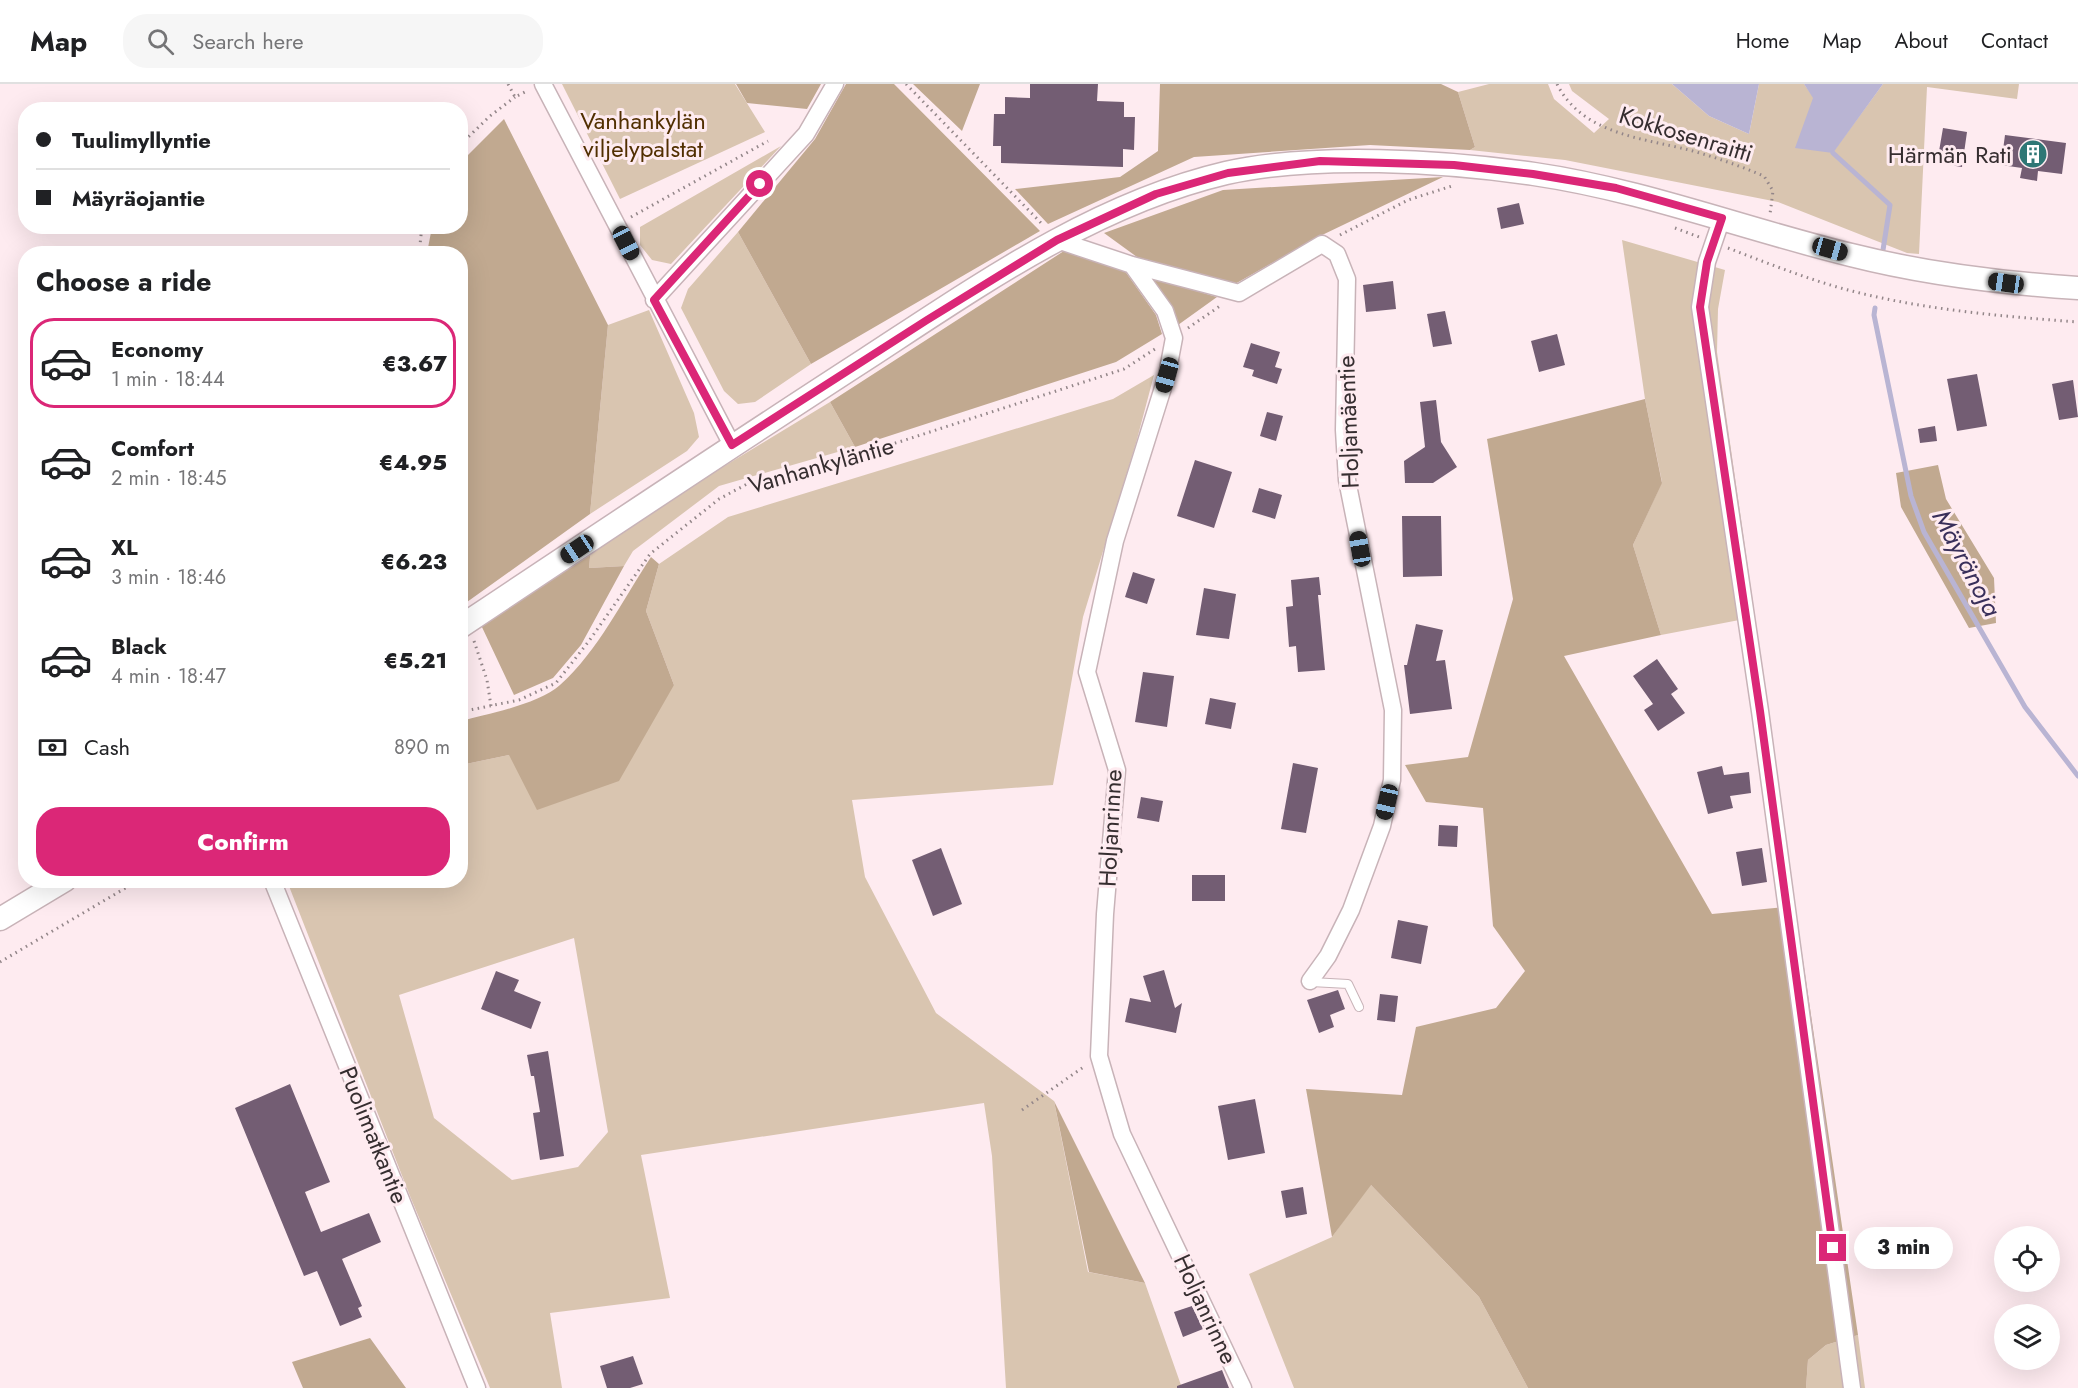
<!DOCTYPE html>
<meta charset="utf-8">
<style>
:root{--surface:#fff;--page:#f6f6f6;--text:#202124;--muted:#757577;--line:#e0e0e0;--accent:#db2777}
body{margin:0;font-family:Jost,sans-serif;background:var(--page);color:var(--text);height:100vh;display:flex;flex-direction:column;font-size:22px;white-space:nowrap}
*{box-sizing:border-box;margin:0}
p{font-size:20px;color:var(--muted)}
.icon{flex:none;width:33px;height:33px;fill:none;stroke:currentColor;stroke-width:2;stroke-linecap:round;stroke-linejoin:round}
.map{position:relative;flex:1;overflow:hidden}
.panel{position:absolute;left:18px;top:162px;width:450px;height:642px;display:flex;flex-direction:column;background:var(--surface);border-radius:24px;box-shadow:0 6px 24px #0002}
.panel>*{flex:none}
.banner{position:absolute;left:18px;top:18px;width:450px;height:132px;border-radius:24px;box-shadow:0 6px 24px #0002;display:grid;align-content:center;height:132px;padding:0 18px;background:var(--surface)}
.tools{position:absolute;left:1994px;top:1142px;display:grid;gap:12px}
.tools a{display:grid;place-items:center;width:66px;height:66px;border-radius:50%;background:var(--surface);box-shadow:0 6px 24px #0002;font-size:30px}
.end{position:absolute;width:27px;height:27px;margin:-14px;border:8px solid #db2777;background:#fff;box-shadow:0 0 0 3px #fff}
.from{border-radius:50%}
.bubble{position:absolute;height:42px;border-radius:21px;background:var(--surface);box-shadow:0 6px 24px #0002;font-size:20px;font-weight:800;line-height:42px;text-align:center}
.car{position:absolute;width:18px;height:36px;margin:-18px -9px;border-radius:8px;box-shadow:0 0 4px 2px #0007;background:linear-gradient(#222 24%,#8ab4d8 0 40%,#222 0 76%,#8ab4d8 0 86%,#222 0)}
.banner b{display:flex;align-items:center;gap:21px;height:57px;font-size:22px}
.banner b+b{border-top:2px solid var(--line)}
.banner i{width:15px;height:15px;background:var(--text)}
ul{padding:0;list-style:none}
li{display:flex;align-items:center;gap:18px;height:90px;margin:0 12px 9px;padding:0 6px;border:3px solid transparent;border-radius:24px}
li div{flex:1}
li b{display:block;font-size:22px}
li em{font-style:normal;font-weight:800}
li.current{border-color:var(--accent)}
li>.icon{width:54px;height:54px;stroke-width:1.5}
h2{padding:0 18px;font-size:27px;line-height:72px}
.pay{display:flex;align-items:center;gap:15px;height:66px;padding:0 18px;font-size:22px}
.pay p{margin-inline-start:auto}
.primary-button{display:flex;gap:12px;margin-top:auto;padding:12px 18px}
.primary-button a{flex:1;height:69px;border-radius:24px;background:var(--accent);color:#fff;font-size:24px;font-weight:800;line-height:69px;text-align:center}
header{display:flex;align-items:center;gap:36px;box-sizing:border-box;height:84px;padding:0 30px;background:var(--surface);border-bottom:2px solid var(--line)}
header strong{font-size:28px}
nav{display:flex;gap:33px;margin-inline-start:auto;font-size:21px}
.search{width:420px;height:54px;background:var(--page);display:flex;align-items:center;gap:15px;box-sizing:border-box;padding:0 21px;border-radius:24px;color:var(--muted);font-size:22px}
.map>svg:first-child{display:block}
</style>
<header>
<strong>Map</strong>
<div class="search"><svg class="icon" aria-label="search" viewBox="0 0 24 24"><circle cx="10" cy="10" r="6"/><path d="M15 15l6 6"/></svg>Search here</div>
<nav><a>Home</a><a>Map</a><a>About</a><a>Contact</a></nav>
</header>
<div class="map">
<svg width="2078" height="1304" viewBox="0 0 2078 1304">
<rect width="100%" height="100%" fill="#feebf0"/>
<path fill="#d9c5b0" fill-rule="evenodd" d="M562 0H735L765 48 620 115Z
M1489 0H1548L1554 15 1594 49 1609 35 1572 7 1569 0H1672L1709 32 1749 50 1759 0H1804L1814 14 1833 68 1883 0H2019L2017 15 1927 3 1919 170 1907 169 1778 118 1565 76 1470 66 1475 63 1458 8Z
M781 62 671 180 652 176 640 161V143Z
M738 148 811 280 755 318 738 320 724 307 681 224 688 205Z
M1622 156 1725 186 1718 225 1717 268 1755 533 1661 551 1633 461 1662 398 1645 315Z
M649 226 694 329 699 353 687 367 590 430 608 241Z
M1154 291 1136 359 1083 533 1053 701 852 716 865 793 936 929 1054 1017 1088 1188 1145 1199 1182 1304H1006L992 1072 984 1019 641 1071 670 1214 550 1229 562 1304H490L410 1112 287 797 460 796 461 681 509 671 674 601 646 527 659 480 728 433 1113 315ZM574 854 608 1048 578 1083 512 1096 434 1034 399 911Z
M830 318 855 363 719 402 633 467 624 482 589 484 591 463Z
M1370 1100 1479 1213 1528 1304H1294L1249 1190 1332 1153Z
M1858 1251 1865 1304H1806L1808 1276 1826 1261Z"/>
<path fill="#c1a990" d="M736 0H821L807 25 747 19Z
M846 0H894L1040 147 811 280 738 148 815 55Z
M913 0H980L962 47Z
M1160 0H1441L1458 8 1475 63 1470 66 1370 61 1194 73 1048 140 1015 105 1120 93 1158 67Z
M504 35 608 241 590 430 467 518 460 506V170L427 169 432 143 460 142 461 78Z
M1443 93 1318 153 1235 200 1137 173 1104 149 1223 106Z
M1067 165 1125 187 1156 231 1162 250 1116 278 855 363 830 318Z
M1149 193 1217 213 1178 241 1172 222Z
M1645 315 1662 399 1633 461 1661 551 1564 572 1712 830 1795 822 1858 1251 1826 1261 1808 1276 1806 1304H1528L1479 1213 1371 1101 1332 1153 1306 1005 1402 1011 1416 943 1496 924 1525 887 1493 842 1483 724 1426 718 1405 681 1468 673 1513 515 1487 355Z
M1938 381 1946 415 1994 494 1996 539 1969 544 1901 423 1896 389Z
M591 463 589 484 624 482 581 561 553 594 514 611 481 541Z
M651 473 659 480 646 527 674 601 619 697 537 726 509 671 461 681V637C488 630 539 620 560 601 598 567 623 515 651 473Z
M1054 1017 1145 1199 1089 1188Z
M370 1254 406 1304H303L292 1278Z"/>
<path fill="#b9b4d3" d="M1672 0H1759L1749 50 1709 32Z
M1804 0H1883L1833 69 1795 64 1813 14Z"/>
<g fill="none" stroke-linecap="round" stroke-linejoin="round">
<path stroke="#b9b4d3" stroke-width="5" d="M1833 69 1890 121 1883 166
M1875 224 1874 231 1911 412 1924 448 2025 623 2078 692"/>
</g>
<path fill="#735d73" d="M1030 0H1098L1097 17 1124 18V33H1135L1134 66 1123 65V83L1001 79V62H993L994 30H1005V13L1030 14Z
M1943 44 1967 48 1962 83 1937 79Z
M2005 51 2066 59 2062 90 2038 87 2037 97 2020 94 2022 84 2001 81Z
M1519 119 1524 140 1501 145 1497 124Z
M1393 197 1396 225 1366 228 1363 201Z
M1445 227 1452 260 1433 263 1427 230Z
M1557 250 1565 281 1539 288 1531 257Z
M1251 259 1280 268 1275 283 1282 285 1277 300 1252 292 1254 286 1243 283Z
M1977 290 1987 342 1957 347 1947 295Z
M2073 296 2078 333 2059 336 2052 300Z
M1436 316 1441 358 1457 383 1433 399H1405L1404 377 1425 363 1420 318Z
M1267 328 1283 332 1276 357 1260 352Z
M1935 342 1937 357 1920 359 1918 345Z
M1195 376 1232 388 1214 444 1177 432Z
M1259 404 1282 411 1275 435 1252 428Z
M1402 432H1441L1442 492 1403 493Z
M1133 488 1155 495 1147 520 1125 513Z
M1319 493 1321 511H1318L1325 586 1298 588 1296 562 1289 563 1286 523 1293 522 1291 496Z
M1204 504 1236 510 1229 555 1196 551Z
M1416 540 1443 546 1436 577 1445 576 1452 625 1410 630 1404 581H1407Z
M1657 575 1678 605 1671 610 1685 629 1658 647 1644 626 1653 620 1633 592Z
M1143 588 1174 592 1167 643 1135 638Z
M1210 614 1236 619 1231 645 1205 640Z
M1293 679 1318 684 1306 749 1281 745Z
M1722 682 1724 691 1749 688 1751 709 1730 712 1733 724 1708 730 1697 688Z
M1141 713 1163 717 1159 738 1137 734Z
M1439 741 1458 742 1457 763 1438 762Z
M941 764 962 820 933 832 912 776Z
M1762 764 1767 798 1742 802 1736 768Z
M1192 791H1225V817H1192Z
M1398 836 1428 842 1421 880 1391 874Z
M1164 886 1175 924 1182 919 1176 949 1125 938 1130 914 1151 918 1143 892Z
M496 887 519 896 514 907 541 918 531 945 481 925Z
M1338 906 1345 925 1330 931 1334 943 1319 949 1307 916Z
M1380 910 1398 912 1395 938 1377 936Z
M548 967 564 1072 540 1076 533 1029 540 1028 534 992H531L527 971Z
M290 1000 330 1098 305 1108 321 1148 369 1129 381 1158 342 1175 362 1222 358 1224 362 1233 340 1242 317 1187 304 1192 235 1024Z
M1255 1015 1265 1069 1228 1076 1218 1022Z
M1303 1103 1307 1130 1286 1134 1281 1107Z
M1192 1222 1203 1245 1183 1253 1174 1228Z
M633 1272 643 1300 630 1304H607L600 1282Z
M1222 1286 1229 1304H1177V1302Z"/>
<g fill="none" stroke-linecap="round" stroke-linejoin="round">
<g stroke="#c8b3b8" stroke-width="10">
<path id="lane" d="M1311 898 1348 900 1359 923"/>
</g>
<g stroke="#c8b3b8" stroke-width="19">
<path id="street" d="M543 0 732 361
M1722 134 1707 178 1700 223 1760 627 1852 1304
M1057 156 1132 181 1239 209 1322 160 1337 170 1347 195 1344 346 1347 396 1393 626 1392 696 1382 742 1351 826 1328 872 1310 897
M1132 181 1165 227 1174 254 1167 291 1115 457 1087 588 1117 686 1105 830 1099 972 1122 1050 1243 1304
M654 216 806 50 835 0
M272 796 477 1304"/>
</g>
<g stroke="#c8b3b8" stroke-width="25">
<path id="secondary" d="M460 543C595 453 730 363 866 275 978 202 1094 120 1226 89 1315 69 1443 77 1534 90 1643 106 1744 145 1851 171 1926 190 2001 199 2078 204
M0 835 65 796"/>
</g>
<path stroke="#938689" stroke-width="3" stroke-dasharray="1.5 4.5" stroke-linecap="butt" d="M508 0 515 13 527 7
M906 0 1044 142
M1557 0C1582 50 1642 54 1689 66 1715 73 1740 82 1764 92L1773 107 1770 130
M460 61 490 32 515 13
M631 133 768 57
M1675 144 1699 153
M1340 151 1408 116 1452 102
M1728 164C1764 178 1800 192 1837 203 1915 225 1997 232 2078 238
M419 170 422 142
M1188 244 1220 222
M474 557 487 596 491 622
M460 628 519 616 556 599 589 557 650 470 719 415 747 400 899 358 1124 285 1155 265
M0 878 139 796
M1022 1026 1085 982"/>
<use href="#lane" stroke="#fff" stroke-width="8"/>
<use href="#street" stroke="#fff" stroke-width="16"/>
<use href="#secondary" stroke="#fff" stroke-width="22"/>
</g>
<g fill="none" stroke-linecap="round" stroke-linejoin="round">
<path stroke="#db2777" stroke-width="8" d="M760 100 654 216 732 361 927 236 1057 156 1156 110 1228 89 1320 77 1454 81 1533 90 1616 104 1722 134 1707 178 1700 223 1760 627 1833 1164"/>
</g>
<defs>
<g id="building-disc" transform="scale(1.5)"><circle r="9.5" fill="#2e7775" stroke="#feebf0"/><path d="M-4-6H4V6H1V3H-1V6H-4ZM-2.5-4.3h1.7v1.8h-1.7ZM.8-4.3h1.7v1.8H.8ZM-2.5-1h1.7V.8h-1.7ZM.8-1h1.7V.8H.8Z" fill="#fff"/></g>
</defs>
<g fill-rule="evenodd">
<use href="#building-disc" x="2033" y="70"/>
</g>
<g text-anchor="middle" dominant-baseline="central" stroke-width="6" stroke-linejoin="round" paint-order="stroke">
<g font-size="24" fill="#512f01" stroke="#feebf0">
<text x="643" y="36">Vanhankylän<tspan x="643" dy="28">viljelypalstat</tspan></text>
</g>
<g font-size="24" fill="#362e30" stroke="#feebf0">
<text transform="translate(1686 50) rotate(17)">Kokkosenraitti</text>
<text transform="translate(1348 338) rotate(-92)">Holjamäentie</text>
<text transform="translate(821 381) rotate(-16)">Vanhankyläntie</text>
<text transform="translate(1110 744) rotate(-87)">Holjanrinne</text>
<text transform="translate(374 1051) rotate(68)">Puolimatkantie</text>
<text transform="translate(1206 1225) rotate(65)">Holjanrinne</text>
</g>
<g font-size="24" fill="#362e30" stroke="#feebf0" text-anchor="end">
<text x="2012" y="70">Härmän Rati</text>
</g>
<g font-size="26" font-style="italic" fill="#392f5a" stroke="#feebf0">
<text transform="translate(1967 479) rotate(62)">Mäyränoja</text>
</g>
</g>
</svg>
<div class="tools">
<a><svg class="icon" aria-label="locate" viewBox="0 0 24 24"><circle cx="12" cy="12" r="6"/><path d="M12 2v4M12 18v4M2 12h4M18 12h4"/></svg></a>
<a><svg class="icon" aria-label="layers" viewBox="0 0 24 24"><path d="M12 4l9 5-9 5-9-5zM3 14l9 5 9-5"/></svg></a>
</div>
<i class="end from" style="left:760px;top:100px"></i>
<i class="end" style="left:1833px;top:1164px"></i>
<div class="bubble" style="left:1854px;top:1143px;width:99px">3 min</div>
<i class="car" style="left:626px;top:159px;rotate:153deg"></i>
<i class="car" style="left:1830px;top:165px;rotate:106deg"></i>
<i class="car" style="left:2006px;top:199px;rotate:278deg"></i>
<i class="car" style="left:1167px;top:291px;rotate:196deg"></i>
<i class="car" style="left:577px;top:465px;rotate:236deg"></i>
<i class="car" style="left:1360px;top:465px;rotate:350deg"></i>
<i class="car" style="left:1387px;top:718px;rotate:193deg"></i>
<div class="banner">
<b><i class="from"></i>Tuulimyllyntie</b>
<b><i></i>Mäyräojantie</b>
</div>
<section class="panel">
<h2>Choose a ride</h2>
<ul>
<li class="current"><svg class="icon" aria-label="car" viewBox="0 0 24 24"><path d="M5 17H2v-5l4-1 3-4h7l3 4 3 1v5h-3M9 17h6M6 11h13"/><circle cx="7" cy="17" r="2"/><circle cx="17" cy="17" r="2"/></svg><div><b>Economy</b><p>1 min · 18:44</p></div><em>€3.67</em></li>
<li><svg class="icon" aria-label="car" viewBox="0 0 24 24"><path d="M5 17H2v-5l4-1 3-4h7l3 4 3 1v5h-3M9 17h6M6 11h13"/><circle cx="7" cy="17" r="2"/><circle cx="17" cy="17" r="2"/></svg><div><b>Comfort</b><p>2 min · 18:45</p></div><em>€4.95</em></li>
<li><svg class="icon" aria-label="car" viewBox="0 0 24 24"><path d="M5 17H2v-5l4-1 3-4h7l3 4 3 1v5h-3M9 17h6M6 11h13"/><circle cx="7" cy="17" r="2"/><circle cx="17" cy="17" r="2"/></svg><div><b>XL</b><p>3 min · 18:46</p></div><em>€6.23</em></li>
<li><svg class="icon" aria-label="car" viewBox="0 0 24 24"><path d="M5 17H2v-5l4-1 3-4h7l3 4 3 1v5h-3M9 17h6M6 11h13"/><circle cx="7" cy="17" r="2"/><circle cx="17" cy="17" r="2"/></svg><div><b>Black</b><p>4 min · 18:47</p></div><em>€5.21</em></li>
</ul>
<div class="pay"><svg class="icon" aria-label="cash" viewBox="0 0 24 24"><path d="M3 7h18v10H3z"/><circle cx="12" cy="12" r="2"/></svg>Cash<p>890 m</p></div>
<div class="primary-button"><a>Confirm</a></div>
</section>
</div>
